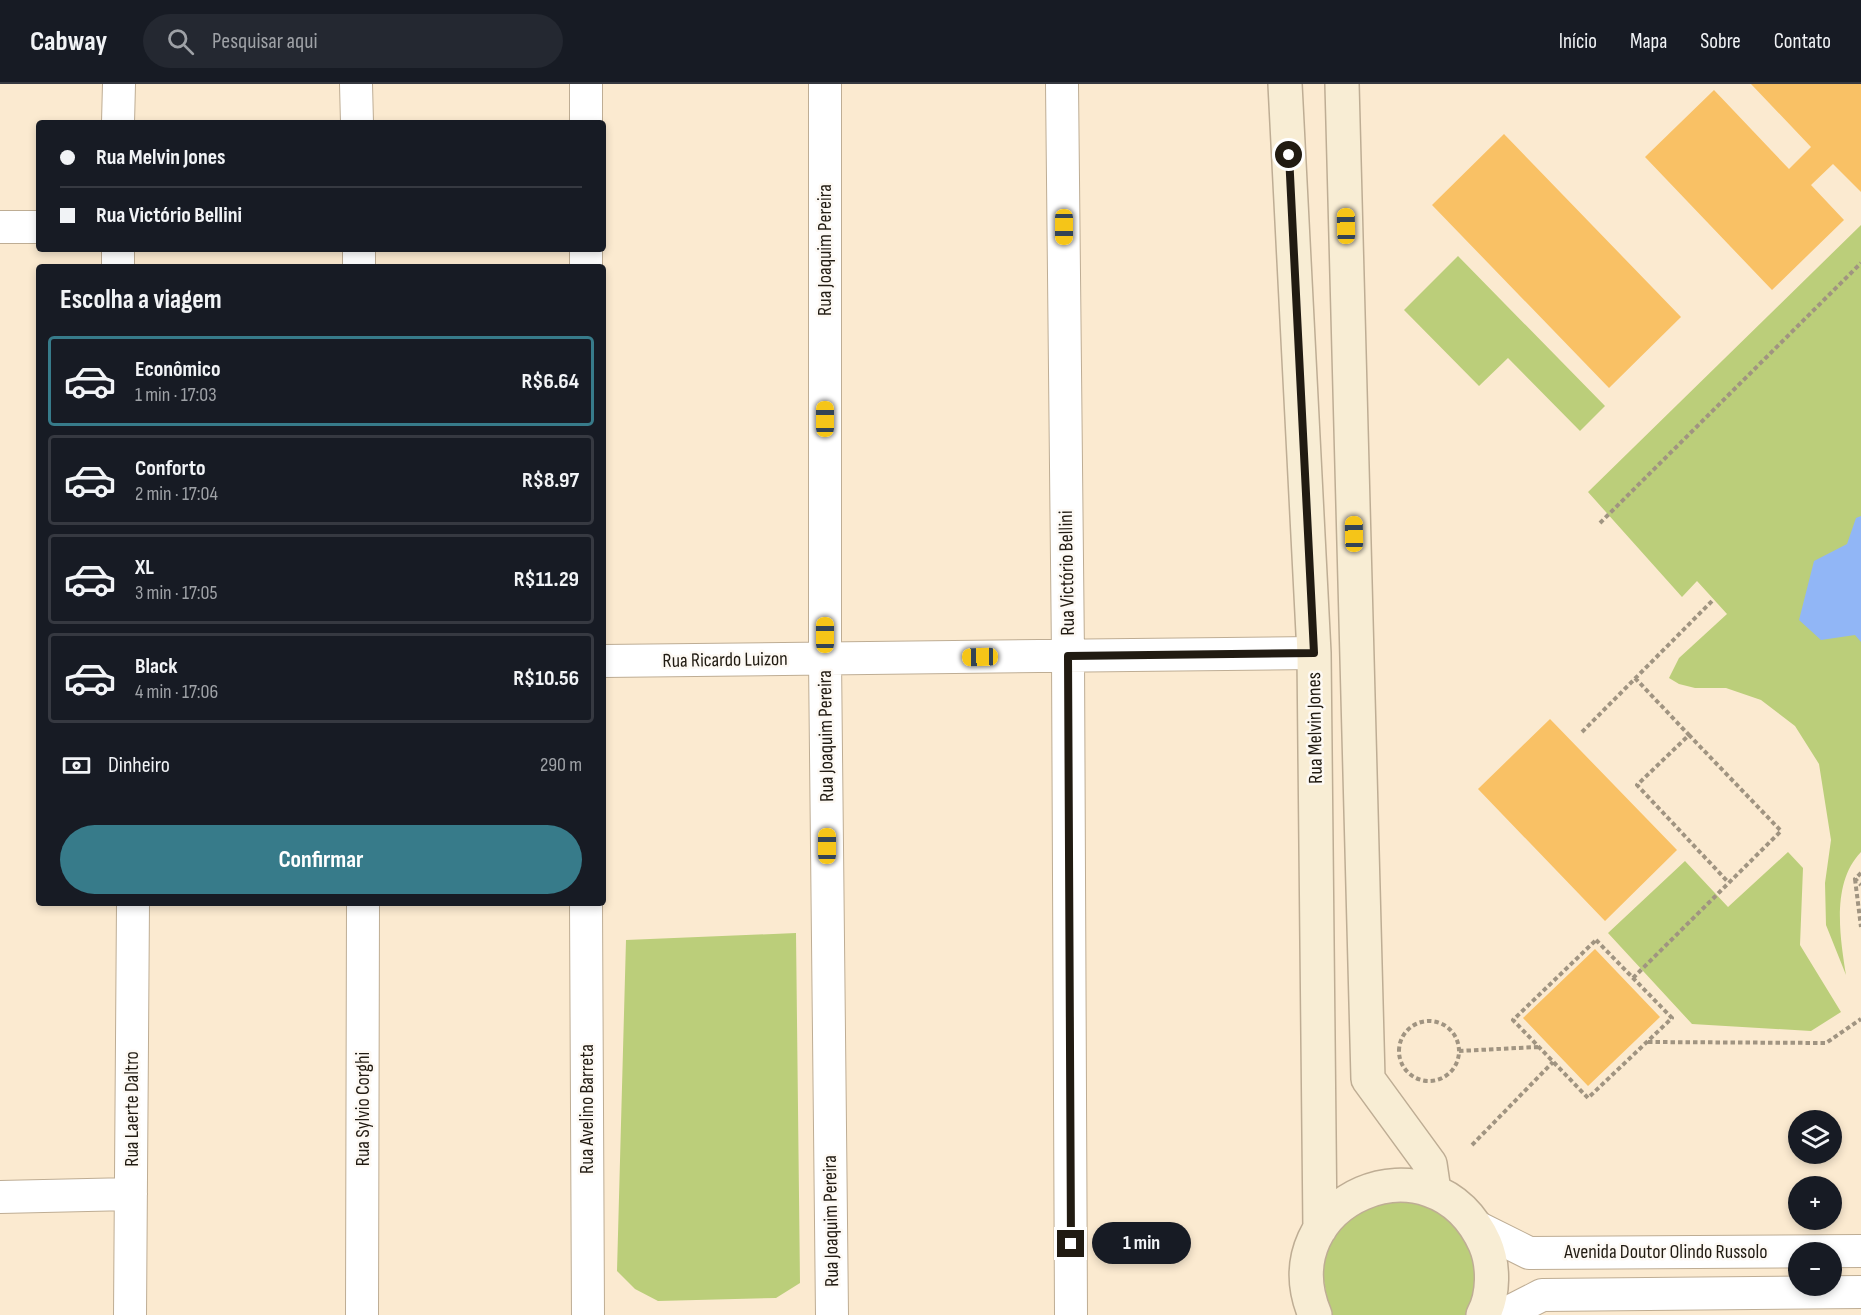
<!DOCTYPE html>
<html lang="pt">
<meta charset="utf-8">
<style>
:root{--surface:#171b24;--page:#242831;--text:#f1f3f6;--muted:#9ea1a6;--line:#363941;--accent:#377b8a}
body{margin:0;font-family:"Sofia Sans Condensed",sans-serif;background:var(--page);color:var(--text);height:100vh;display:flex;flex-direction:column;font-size:22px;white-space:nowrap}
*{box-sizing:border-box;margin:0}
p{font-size:20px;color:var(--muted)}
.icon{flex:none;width:33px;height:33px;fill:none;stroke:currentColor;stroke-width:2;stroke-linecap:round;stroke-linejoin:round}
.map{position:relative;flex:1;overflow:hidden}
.panel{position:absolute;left:36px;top:180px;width:570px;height:642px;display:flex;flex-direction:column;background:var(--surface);border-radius:6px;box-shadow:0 3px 9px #0003}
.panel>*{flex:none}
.top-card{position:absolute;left:36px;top:36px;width:570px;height:132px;border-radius:6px;box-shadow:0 3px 9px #0003;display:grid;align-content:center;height:132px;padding:0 24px;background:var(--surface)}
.tools{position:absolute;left:1788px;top:1026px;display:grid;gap:12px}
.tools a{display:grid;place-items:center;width:54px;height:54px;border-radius:50%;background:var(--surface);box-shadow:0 3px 9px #0003;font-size:30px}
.end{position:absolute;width:27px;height:27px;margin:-14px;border:8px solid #211b12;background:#fff;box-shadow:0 0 0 3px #fff}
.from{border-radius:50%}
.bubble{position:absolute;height:42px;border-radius:21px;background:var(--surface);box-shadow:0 3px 9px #0003;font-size:20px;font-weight:700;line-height:42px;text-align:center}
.car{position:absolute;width:18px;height:36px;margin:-18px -9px;border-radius:8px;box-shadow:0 0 4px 2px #0007;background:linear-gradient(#f5c518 24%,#345 0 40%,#f5c518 0 76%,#345 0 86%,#f5c518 0)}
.top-card b{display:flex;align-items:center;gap:21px;height:57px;font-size:22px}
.top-card b+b{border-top:2px solid var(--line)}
.top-card i{width:15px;height:15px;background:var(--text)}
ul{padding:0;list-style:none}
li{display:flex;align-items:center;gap:18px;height:90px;margin:0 12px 9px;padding:0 12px;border:3px solid var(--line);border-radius:6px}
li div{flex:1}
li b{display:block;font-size:22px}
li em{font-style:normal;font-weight:700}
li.current{border-color:var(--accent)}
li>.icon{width:54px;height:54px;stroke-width:1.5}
h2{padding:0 24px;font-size:27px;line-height:72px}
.pay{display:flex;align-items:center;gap:15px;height:66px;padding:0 24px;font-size:22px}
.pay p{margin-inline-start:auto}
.button{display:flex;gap:12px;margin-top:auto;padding:12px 24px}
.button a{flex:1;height:69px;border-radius:36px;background:var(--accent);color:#fff;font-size:24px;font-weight:700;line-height:69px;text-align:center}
header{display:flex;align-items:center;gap:36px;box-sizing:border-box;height:84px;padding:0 30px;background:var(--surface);border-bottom:2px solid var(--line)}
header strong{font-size:28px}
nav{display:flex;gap:33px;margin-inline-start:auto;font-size:21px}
.search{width:420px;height:54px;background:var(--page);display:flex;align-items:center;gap:15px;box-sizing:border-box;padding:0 21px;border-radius:33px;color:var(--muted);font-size:22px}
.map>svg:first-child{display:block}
</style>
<header>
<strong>Cabway</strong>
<div class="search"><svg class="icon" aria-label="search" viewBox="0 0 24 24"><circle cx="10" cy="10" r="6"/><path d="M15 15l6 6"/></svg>Pesquisar aqui</div>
<nav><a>Início</a><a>Mapa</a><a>Sobre</a><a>Contato</a></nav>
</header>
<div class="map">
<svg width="1861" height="1231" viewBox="0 0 1861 1231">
<rect width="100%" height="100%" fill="#fbead0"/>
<path fill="#bbce7a" d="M1861 141V768C1831 799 1840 853 1846 891L1826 841 1825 799 1831 756 1819 680 1795 642 1761 616 1726 604H1695L1679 600 1669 594 1679 574 1727 530 1697 497 1682 513 1588 408Z
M1458 172 1605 322 1580 347 1508 274 1479 302 1404 226Z
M1788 768 1803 784 1800 861 1841 928 1811 947 1692 940 1608 849 1685 777 1728 823Z
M796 849 800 1199 776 1214 658 1217 635 1205 617 1187 626 856Z
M1412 1115 1454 1138 1469 1158 1476 1181V1206L1468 1231H1330L1321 1180 1329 1156 1363 1122Z"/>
<path fill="#91b6f6" d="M1861 432V558L1855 551 1821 556 1799 536 1814 477 1847 460 1856 434Z"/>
<path fill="#f9c165" d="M1751 0H1861V108L1833 80 1811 101 1844 136 1772 206 1645 73 1714 6 1789 85 1811 63Z
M1504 50 1681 233 1609 304 1432 121Z
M1550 635 1677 766 1605 837 1478 705Z
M1595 865 1660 933 1588 1002 1523 934Z"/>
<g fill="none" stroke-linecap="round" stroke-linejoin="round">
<g stroke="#bead94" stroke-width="34">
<path id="street" d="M356 0 357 39
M825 0V575L832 1231
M1062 0 1068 572 1071 1231
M118 39 119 0
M586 39V0
M0 143H39
M118 165V183
M359 165V183
M586 183V165
M603 577 1314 569
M586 819 588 1231
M0 1113 131 1110
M1477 1143 1529 1169 1861 1167
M130 1231 133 819
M362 1231 363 819
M1503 1231 1542 1211 1861 1208"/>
</g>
<g stroke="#bead94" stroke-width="36">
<path id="secondary" d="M1285 0 1314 569 1320 1145
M1342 0 1368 995 1430 1080 1434 1107
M1315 1231C1267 1117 1433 1044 1485 1160 1494 1181 1494 1211 1483 1231"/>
</g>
<path stroke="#a09481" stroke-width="4" stroke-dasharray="4.5 3" stroke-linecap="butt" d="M1600 439 1861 179
M1635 594 1689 651
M1582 648 1714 515
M1861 789 1855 795 1861 801
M1855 795 1861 843
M1596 856 1672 934 1588 1014 1513 936Z
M1633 894 1781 747 1689 651 1637 701 1728 798
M1399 967a30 30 0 1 1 60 0a30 30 0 1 1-60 0Z
M1648 958 1826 959 1861 935
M1459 967 1538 963
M1472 1061 1553 978"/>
<use href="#street" stroke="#fff" stroke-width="32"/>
<use href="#secondary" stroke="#f8edd4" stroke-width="33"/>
</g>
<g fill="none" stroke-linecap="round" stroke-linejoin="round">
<path stroke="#211b12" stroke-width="8" d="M1071 1160 1068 572 1314 569 1289 71"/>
</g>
<g text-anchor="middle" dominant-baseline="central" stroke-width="5" stroke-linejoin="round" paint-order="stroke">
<g font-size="20" fill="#211b12" stroke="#fdf9f4">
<text transform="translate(825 166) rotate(-90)">Rua Joaquim Pereira</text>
<text transform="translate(1067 489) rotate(-91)">Rua Victório Bellini</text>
<text transform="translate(725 576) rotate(-1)">Rua Ricardo Luizon</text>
<text transform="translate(1315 644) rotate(-91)">Rua Melvin Jones</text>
<text transform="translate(826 652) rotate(-91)">Rua Joaquim Pereira</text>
<text transform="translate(132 1025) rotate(-90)">Rua Laerte Daltro</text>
<text transform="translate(363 1025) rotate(-90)">Rua Sylvio Corghi</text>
<text transform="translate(587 1025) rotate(-90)">Rua Avelino Barreta</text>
<text transform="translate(831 1137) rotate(-91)">Rua Joaquim Pereira</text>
<text x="1666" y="1168">Avenida Doutor Olindo Russolo</text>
</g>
</g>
</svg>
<div class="tools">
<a><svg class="icon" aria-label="layers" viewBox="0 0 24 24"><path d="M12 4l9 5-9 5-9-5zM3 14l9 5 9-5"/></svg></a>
<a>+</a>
<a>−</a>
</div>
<i class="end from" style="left:1289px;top:71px"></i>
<i class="end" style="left:1071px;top:1160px"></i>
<div class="bubble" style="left:1092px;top:1138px;width:99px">1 min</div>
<i class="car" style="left:1346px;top:142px;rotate:359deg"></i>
<i class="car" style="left:1064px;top:143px;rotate:180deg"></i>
<i class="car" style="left:825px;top:335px;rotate:0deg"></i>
<i class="car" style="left:1354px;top:450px;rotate:359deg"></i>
<i class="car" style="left:825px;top:551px;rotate:0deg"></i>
<i class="car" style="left:980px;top:573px;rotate:269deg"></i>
<i class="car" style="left:827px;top:762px;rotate:0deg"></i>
<div class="top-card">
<b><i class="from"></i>Rua Melvin Jones</b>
<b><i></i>Rua Victório Bellini</b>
</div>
<section class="panel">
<h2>Escolha a viagem</h2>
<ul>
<li class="current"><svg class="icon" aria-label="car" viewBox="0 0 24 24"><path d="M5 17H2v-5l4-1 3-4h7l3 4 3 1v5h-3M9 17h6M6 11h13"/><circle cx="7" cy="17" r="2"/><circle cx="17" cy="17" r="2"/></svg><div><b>Econômico</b><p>1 min · 17:03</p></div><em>R$6.64</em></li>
<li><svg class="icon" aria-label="car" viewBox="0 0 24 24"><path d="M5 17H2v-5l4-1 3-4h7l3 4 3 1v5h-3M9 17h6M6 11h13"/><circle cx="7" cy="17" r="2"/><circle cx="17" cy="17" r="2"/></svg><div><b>Conforto</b><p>2 min · 17:04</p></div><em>R$8.97</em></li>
<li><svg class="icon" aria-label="car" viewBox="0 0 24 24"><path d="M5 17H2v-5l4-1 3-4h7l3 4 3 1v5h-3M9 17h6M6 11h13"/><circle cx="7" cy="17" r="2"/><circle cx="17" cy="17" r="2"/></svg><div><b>XL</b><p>3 min · 17:05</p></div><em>R$11.29</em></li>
<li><svg class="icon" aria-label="car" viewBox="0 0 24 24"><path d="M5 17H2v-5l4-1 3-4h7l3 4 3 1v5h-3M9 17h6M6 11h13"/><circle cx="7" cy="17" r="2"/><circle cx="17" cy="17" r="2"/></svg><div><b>Black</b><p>4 min · 17:06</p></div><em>R$10.56</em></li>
</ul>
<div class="pay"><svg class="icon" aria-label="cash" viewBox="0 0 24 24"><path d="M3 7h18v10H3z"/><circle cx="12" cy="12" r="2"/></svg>Dinheiro<p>290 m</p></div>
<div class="button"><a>Confirmar</a></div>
</section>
</div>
